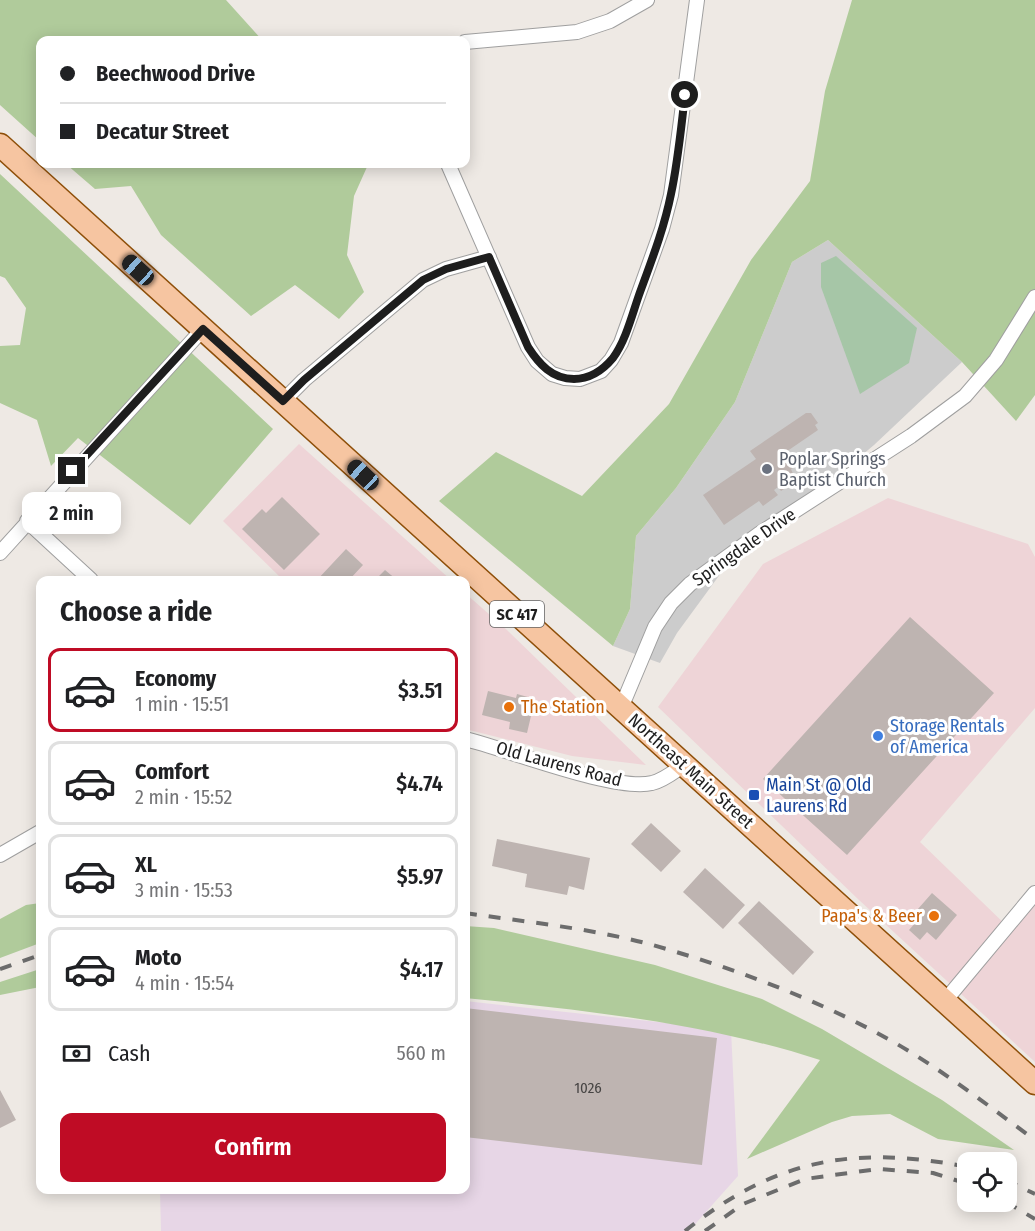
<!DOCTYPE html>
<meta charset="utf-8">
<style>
:root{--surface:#fff;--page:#f2f2f2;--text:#202124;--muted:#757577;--line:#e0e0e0;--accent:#bf0c25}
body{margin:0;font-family:"Fira Sans Condensed",sans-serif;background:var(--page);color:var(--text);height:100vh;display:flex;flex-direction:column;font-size:22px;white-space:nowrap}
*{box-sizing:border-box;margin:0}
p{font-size:20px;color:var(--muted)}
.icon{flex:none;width:33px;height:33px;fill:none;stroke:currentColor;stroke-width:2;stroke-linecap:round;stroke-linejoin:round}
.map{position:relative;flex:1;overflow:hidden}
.details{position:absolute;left:36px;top:576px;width:434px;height:618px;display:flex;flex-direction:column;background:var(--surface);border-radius:12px;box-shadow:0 3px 15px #0003}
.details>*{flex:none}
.top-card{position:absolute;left:36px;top:36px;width:434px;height:132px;border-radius:12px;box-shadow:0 3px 15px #0003;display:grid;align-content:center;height:132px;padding:0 24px;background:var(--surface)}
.fabs{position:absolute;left:957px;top:1152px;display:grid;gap:12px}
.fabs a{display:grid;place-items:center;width:60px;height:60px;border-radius:12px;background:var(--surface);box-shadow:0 3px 15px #0003;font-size:30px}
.end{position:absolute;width:27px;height:27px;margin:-14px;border:8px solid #1e1e1e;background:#fff;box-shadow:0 0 0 3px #fff}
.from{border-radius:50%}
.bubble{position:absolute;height:42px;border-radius:12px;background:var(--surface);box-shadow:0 3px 15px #0003;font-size:20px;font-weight:600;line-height:42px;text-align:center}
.car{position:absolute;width:18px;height:36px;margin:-18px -9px;border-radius:8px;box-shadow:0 0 4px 2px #0007;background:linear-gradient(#222 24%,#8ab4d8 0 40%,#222 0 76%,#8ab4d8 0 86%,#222 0)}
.top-card b{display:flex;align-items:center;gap:21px;height:57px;font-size:22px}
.top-card b+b{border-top:2px solid var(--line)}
.top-card i{width:15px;height:15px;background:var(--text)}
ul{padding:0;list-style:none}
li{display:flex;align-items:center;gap:18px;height:84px;margin:0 12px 9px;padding:0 12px;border:3px solid var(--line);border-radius:12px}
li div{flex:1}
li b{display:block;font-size:22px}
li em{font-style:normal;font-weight:600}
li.selected{border-color:var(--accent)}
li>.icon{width:54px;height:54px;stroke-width:1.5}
h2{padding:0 24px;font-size:27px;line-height:72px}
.pay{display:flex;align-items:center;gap:15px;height:66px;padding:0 24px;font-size:22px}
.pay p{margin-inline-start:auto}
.action{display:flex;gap:12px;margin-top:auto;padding:12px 24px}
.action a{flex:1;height:69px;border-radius:12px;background:var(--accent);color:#fff;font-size:24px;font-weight:600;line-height:69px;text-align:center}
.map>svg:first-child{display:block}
</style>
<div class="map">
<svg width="1035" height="1231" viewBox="0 0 1035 1231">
<rect width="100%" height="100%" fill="#eee9e4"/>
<path fill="#eed4d7" d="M299 444 451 580H283L223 521Z
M888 498 1028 544 1035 557V708L920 842 1010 929 1035 903V1062L859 900 658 707 763 564Z
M465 593 507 630 646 765 572 756 465 729Z"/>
<path fill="#e7d6e6" d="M465 1001 731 1030 738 1176 689 1231H161L160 1190H465Z"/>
<path fill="#ccc" d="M828 240 962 362 874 445 721 573 677 633 660 663 613 646 630 609 636 536 676 488 735 402 792 262Z"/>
<path fill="#b0cb9b" d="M0 0H226L262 40H40V141L0 105Z
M852 0H1035V395L1016 421 962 362 828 240 792 262 735 402 676 488 636 536 630 609 613 646 439 501 496 452 582 496 669 404 751 260 810 181 825 91Z
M66 164H363L367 167 354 196 347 255 364 292 339 319 295 285 251 316 161 235 131 186 95 189Z
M0 174 273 429 190 525 78 438 51 466 37 420 0 403V346L20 345 26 308 5 278 0 276Z
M40 903V943L0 958V919L26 905Z
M465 926 494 928 655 965 762 999 822 1029 942 1100 1014 1150 938 1139 890 1114 852 1116 832 1122 747 1159 820 1060C705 1023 585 1010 465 998Z
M40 969V987L0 995V982Z"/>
<path fill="#a6c6a7" d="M836 256 917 328 909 363 860 394 821 287V263Z"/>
<path fill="#beb4b1" d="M806 413H811L818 423 815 425 818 430 783 454 793 468 791 469 796 481 781 491 778 487 774 490 778 495 763 506 759 501 724 525 703 495 756 459 750 451Z
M282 497 320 534 284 570 242 529 262 509 266 513Z
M346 549 363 565 349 580H317Z
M385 570 397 580H375Z
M910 617 994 693 847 855 763 779Z
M488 691 516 698 517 694 535 699 527 733 509 729 510 722 482 715Z
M651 823 681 851 661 872 631 844Z
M497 839 590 858 584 890 569 886 567 895 525 887 527 874 492 866Z
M705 868 745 905 723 929 683 892Z
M932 893 957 915 936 940 927 932 920 940 909 930 916 922 910 918Z
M759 901 814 952 793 975 738 923Z
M465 1008 717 1038 702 1165 465 1137Z
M0 1090 16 1120 0 1128Z"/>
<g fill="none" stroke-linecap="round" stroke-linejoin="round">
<g stroke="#9f9f9f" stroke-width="16">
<path id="minor" d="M465 42 577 32 610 21 647 0
M448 164 528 347 537 361 552 374 565 378 580 379 601 371 611 360 621 343 662 229 671 195 697 0
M283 401 304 380 423 280 446 269 489 257
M27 521 91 580
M0 553 203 329
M621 708 655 627 671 603 690 584 759 534 911 436 965 396 996 360 1035 297
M465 739C507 749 615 792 652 783 663 781 675 771 684 765
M0 855 40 832
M944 1002 1035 893"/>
</g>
<g stroke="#8e4f09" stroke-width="25">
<path id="primary" d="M0 145 1035 1083"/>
</g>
<use href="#minor" stroke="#fff" stroke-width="14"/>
<use href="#primary" stroke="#f6c5a1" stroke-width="22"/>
<path stroke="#6c6c6c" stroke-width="4" stroke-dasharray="12 12" stroke-linecap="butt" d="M465 913C526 922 589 928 649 944 734 968 820 1000 897 1044 945 1072 990 1107 1035 1140
M0 969 40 955
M1006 1180 1035 1194
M1006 1202 1035 1219
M685 1231C776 1158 855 1145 968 1167
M705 1231 743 1204 805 1179 878 1169 933 1173 968 1184"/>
</g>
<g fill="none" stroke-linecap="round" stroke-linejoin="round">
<path stroke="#1e1e1e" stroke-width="8" d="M72 471 203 329 283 401 304 380 423 280 446 269 489 257 528 347C539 364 552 379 574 379 591 379 603 370 613 358 626 340 632 315 639 295 651 262 664 229 671 194 678 162 681 128 685 95"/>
</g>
<circle fill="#6b7280" stroke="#fff" stroke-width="2" cx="767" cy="469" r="6"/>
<g fill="#e8710a" stroke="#fff" stroke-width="2">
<circle cx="509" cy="707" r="6"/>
<circle cx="934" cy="916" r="6"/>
</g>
<circle fill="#3f7fe0" stroke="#fff" stroke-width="2" cx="878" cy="736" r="6"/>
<rect fill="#1a4fb4" stroke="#fff" stroke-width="2" x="748" y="789" width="12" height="12" rx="3"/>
<g text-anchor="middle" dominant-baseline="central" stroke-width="6" stroke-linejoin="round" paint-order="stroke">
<g font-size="15" fill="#464443">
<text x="588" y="1088">1026</text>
</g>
<rect fill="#fff" stroke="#626262" stroke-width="1.5" x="490" y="601" width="54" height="26" rx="4.5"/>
<g font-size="16" font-weight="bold" fill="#1e1e1e">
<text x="517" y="614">SC 417</text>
</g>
<g font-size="18" fill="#5b616d" stroke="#fff" text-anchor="start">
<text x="779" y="459">Poplar Springs<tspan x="779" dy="21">Baptist Church</tspan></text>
</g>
<g font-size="18" fill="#1e1e1e" stroke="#fff">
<text transform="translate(744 547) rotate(-35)">Springdale Drive</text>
<text transform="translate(559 764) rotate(15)">Old Laurens Road</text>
<text transform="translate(691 771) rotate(42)">Northeast Main Street</text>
</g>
<g font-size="18" fill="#c56008" stroke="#fff" text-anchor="start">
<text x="521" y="707">The Station</text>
<text x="922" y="916" text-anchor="end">Papa's &amp; Beer</text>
</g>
<g font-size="18" fill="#366cbe" stroke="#fff" text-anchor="start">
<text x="890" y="726">Storage Rentals<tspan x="890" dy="21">of America</tspan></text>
</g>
<g font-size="18" fill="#164399" stroke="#fff" text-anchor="start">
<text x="766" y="785">Main St @ Old<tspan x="766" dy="21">Laurens Rd</tspan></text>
</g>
</g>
</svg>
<div class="fabs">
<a><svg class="icon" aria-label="locate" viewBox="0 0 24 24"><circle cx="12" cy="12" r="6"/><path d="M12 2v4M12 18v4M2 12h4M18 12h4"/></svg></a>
</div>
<i class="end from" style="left:685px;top:95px"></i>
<i class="end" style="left:72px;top:471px"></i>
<div class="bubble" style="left:22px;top:492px;width:99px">2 min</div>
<i class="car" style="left:138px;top:270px;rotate:312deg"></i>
<i class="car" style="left:363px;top:475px;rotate:313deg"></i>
<div class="top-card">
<b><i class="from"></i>Beechwood Drive</b>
<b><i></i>Decatur Street</b>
</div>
<section class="details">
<h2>Choose a ride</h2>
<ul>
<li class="selected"><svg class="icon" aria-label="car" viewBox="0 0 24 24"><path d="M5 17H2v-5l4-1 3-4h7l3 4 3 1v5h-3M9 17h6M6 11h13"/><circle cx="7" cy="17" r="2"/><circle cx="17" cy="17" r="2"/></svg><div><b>Economy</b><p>1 min · 15:51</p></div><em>$3.51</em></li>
<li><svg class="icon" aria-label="car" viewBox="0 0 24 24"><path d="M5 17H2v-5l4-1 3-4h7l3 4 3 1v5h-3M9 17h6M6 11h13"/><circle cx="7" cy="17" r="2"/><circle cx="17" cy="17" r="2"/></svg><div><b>Comfort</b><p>2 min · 15:52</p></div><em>$4.74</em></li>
<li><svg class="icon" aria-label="car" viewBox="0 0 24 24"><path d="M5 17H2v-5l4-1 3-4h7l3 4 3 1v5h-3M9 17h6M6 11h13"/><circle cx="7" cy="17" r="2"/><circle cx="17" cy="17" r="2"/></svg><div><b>XL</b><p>3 min · 15:53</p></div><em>$5.97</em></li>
<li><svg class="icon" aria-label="car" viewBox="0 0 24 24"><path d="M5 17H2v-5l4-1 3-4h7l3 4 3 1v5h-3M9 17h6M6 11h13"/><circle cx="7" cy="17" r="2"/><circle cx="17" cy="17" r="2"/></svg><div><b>Moto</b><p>4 min · 15:54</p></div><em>$4.17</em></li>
</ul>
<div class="pay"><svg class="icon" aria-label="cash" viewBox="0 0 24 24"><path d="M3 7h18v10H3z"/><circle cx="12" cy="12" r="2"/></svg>Cash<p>560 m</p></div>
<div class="action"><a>Confirm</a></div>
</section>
</div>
